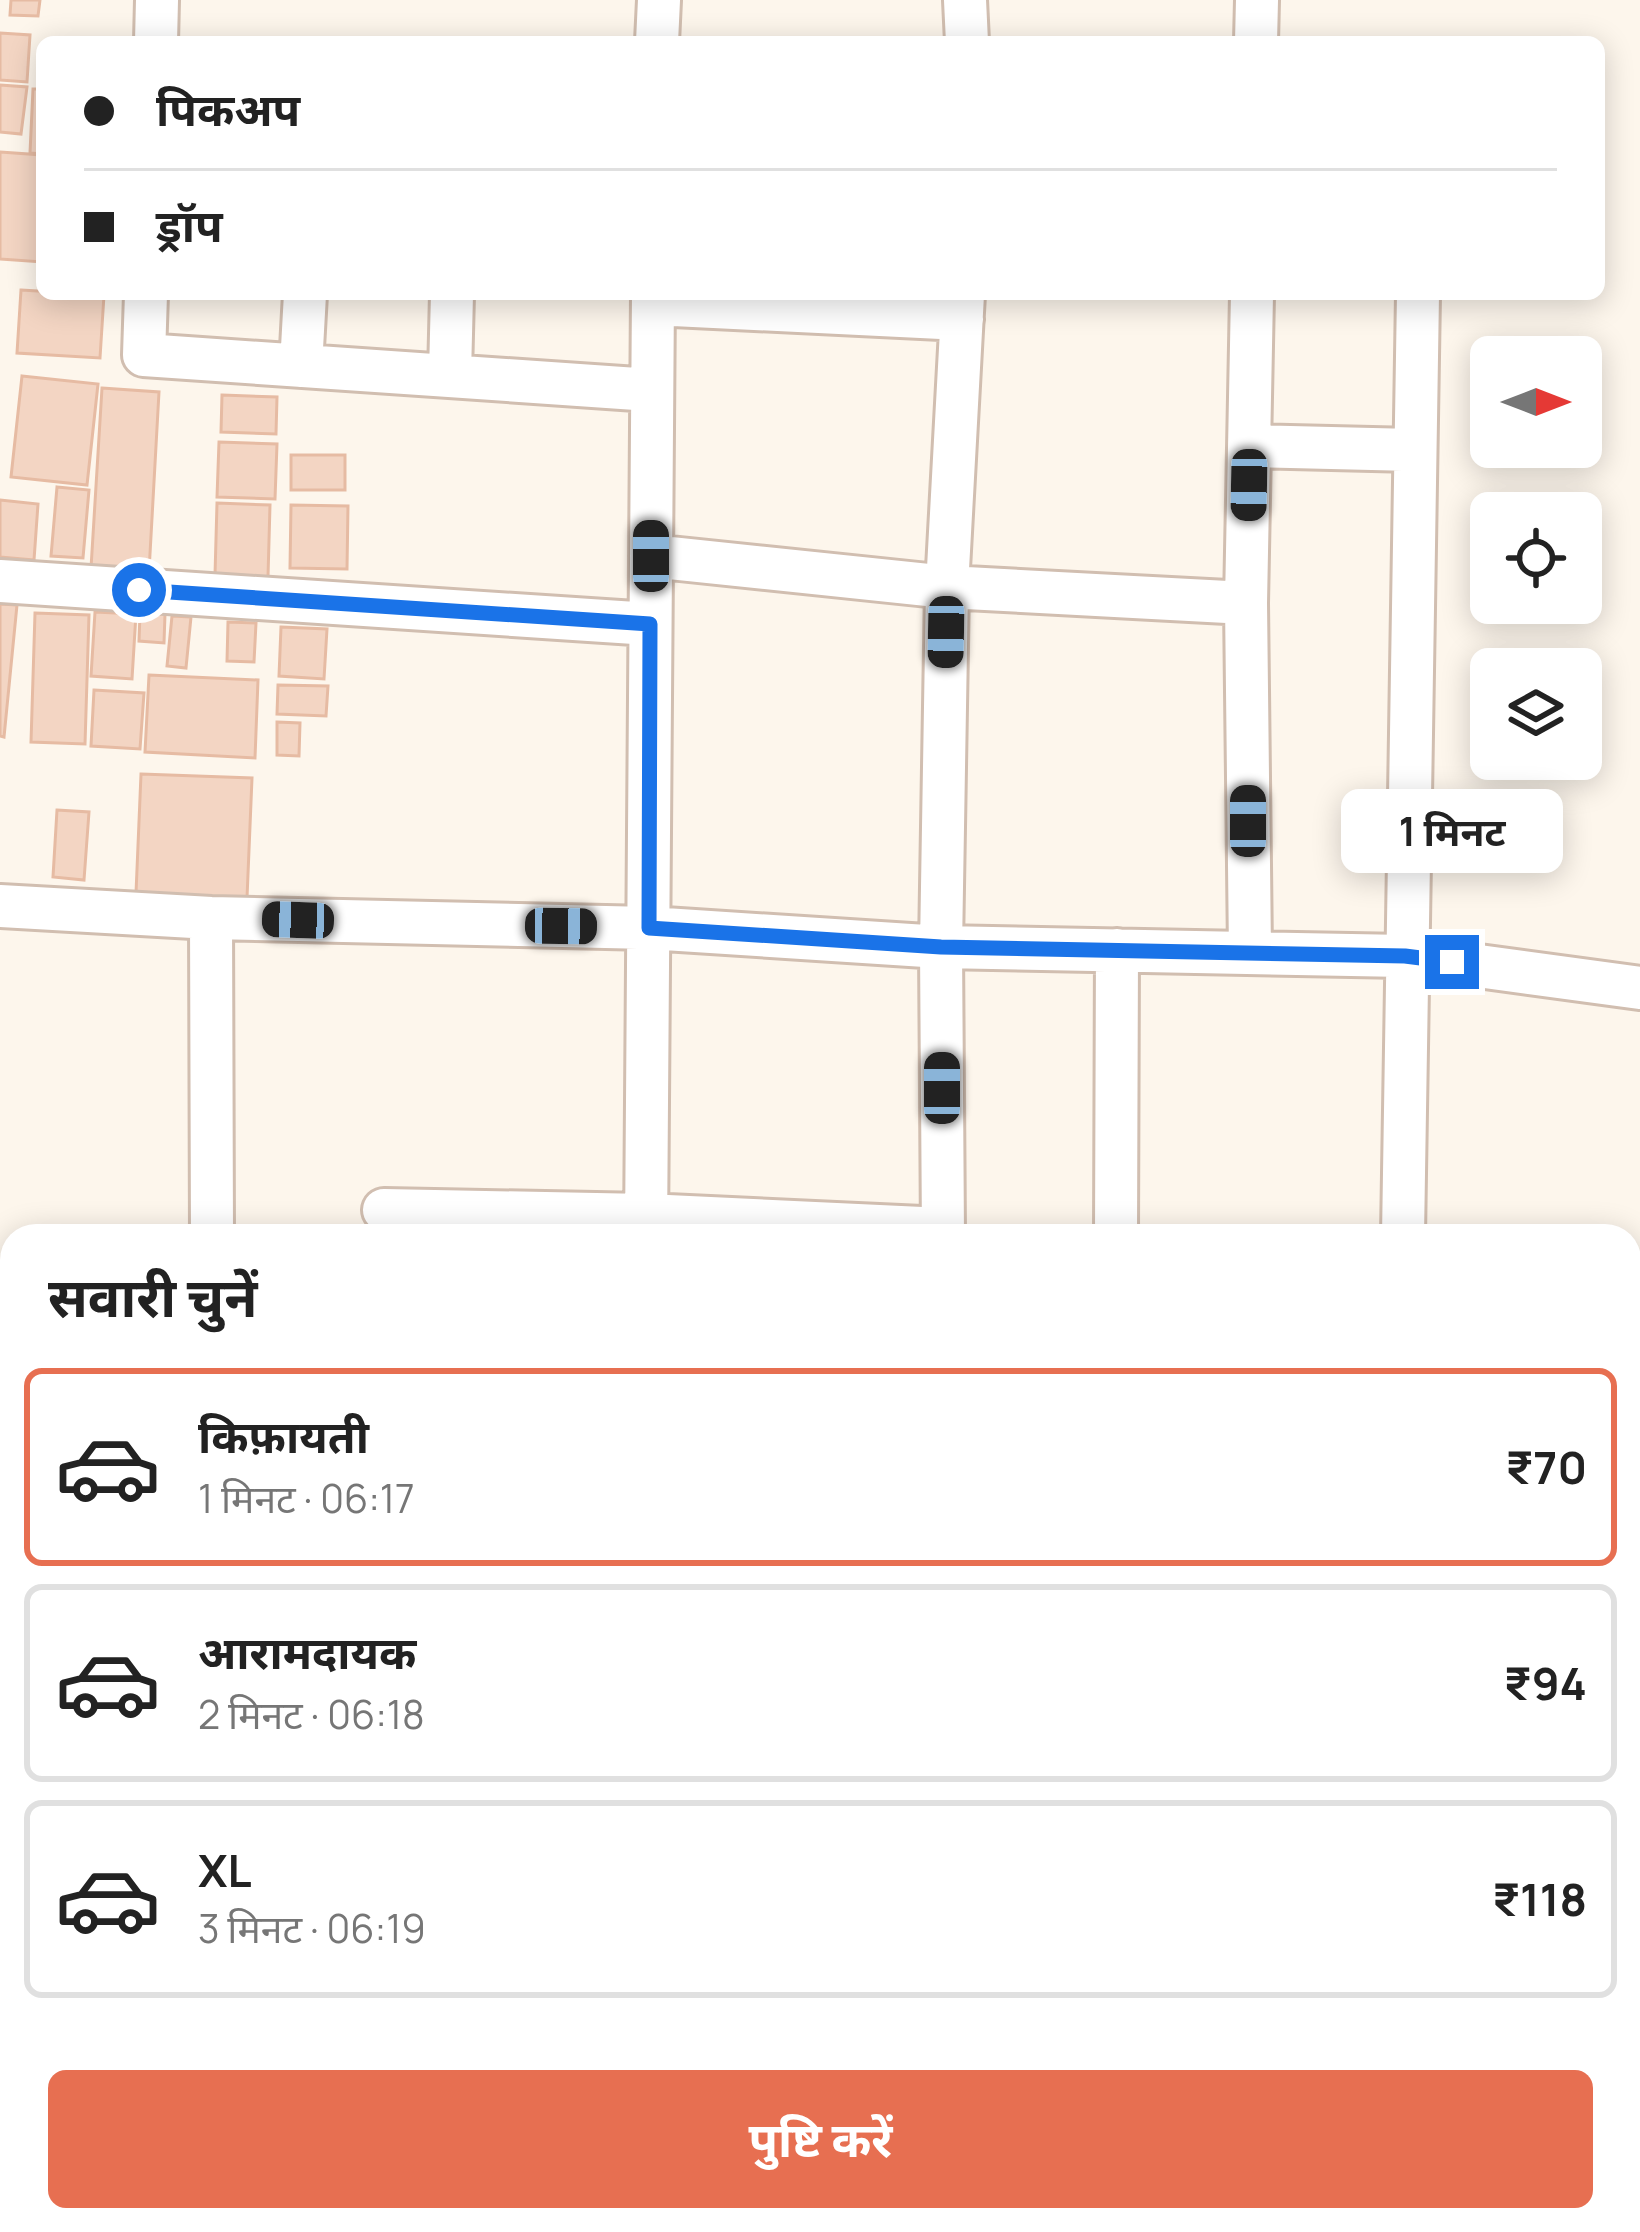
<!DOCTYPE html>
<html lang="hi">
<meta charset="utf-8">
<style>
:root{--surface:#fff;--page:#f6f6f6;--text:#222;--muted:#767676;--line:#e0e0e0;--accent:#e76f51}
body{margin:0;font-family:Manrope,"Noto Sans Devanagari",sans-serif;background:var(--page);color:var(--text);height:100vh;display:flex;flex-direction:column;font-size:45px;white-space:nowrap}
*{box-sizing:border-box;margin:0}
p{font-size:39px;color:var(--muted)}
.icon{flex:none;width:66px;height:66px;fill:none;stroke:currentColor;stroke-width:2;stroke-linecap:round;stroke-linejoin:round}
.map{position:relative;flex:1;overflow:hidden}
.details{position:absolute;left:0px;top:1224px;width:1641px;height:1008px;display:flex;flex-direction:column;background:var(--surface);border-radius:36px 36px 0 0;box-shadow:0 6px 30px #0003}
.details>*{flex:none}
.banner{position:absolute;left:36px;top:36px;width:1569px;height:264px;border-radius:18px;box-shadow:0 6px 30px #0003;display:grid;align-content:center;height:264px;padding:0 48px;background:var(--surface)}
.needle{width:78px;rotate:90deg}
.buttons{position:absolute;left:1470px;top:336px;display:grid;gap:24px}
.buttons a{display:grid;place-items:center;width:132px;height:132px;border-radius:18px;background:var(--surface);box-shadow:0 6px 30px #0003;font-size:60px}
.end{position:absolute;width:54px;height:54px;margin:-27px;border:15px solid #1a73e8;background:#fff;box-shadow:0 0 0 6px #fff}
.from{border-radius:50%}
.bubble{position:absolute;height:84px;border-radius:18px;background:var(--surface);box-shadow:0 6px 30px #0003;font-size:39px;font-weight:700;line-height:84px;text-align:center}
.car{position:absolute;width:36px;height:72px;margin:-36px -18px;border-radius:15px;box-shadow:0 0 9px 3px #0007;background:linear-gradient(#222 24%,#8ab4d8 0 40%,#222 0 76%,#8ab4d8 0 86%,#222 0)}
.banner b{display:flex;align-items:center;gap:42px;height:114px;font-size:45px}
.banner b+b{border-top:3px solid var(--line)}
.banner i{width:30px;height:30px;background:var(--text)}
ul{padding:0;list-style:none}
li{display:flex;align-items:center;gap:36px;height:198px;margin:0 24px 18px;padding:0 24px;border:6px solid var(--line);border-radius:18px}
li div{flex:1}
li b{display:block;font-size:45px}
li em{font-style:normal;font-weight:700}
li.current{border-color:var(--accent)}
li>.icon{width:108px;height:108px;stroke-width:1.5}
h2{padding:0 48px;font-size:54px;line-height:144px}
.button{display:flex;gap:24px;margin-top:auto;padding:24px 48px}
.button a{flex:1;height:138px;border-radius:18px;background:var(--accent);color:#fff;font-size:48px;font-weight:700;line-height:138px;text-align:center}
.map>svg:first-child{display:block}
</style>
<div class="map">
<svg width="1640" height="2232" viewBox="0 0 1640 2232">
<rect width="100%" height="100%" fill="#fdf6ec"/>
<path fill="#f3d5c3" stroke="#e6bba3" stroke-width="3" d="M11 0H40L38 16 10 15Z
M0 33 30 35 27 82 0 80Z
M0 85 27 87 21 134 0 132Z
M33 89H42V154L30 153Z
M0 152 42 155V262L0 259Z
M21 290 104 295 100 358 17 353Z
M22 376 98 384 87 485 11 477Z
M102 388 159 392 149 572 91 568Z
M222 395 277 397 276 434 221 432Z
M219 442 277 444 275 499 217 497Z
M291 455H345V490H291Z
M57 487 89 490 83 558 51 556Z
M0 500 38 504 34 560 0 557Z
M217 503 270 505 268 577 215 575Z
M291 505 348 506 347 569 290 568Z
M0 604 17 605 4 737 0 736Z
M95 612 136 614 132 679 91 676Z
M35 613 89 615 85 744 31 742Z
M140 613 165 614 164 643 139 641Z
M172 616 191 617 186 668 167 666Z
M228 622 256 623 254 662 227 661Z
M281 627 327 629 324 679 279 676Z
M149 675 258 680 255 758 145 752Z
M278 685 328 686 326 716 277 714Z
M94 690 144 693 140 749 91 746Z
M277 722 300 723 299 756 277 755Z
M141 774 252 778 247 898 136 893Z
M57 810 89 812 84 880 53 877Z"/>
<g fill="none" stroke-linecap="round" stroke-linejoin="round">
<g stroke="#d1beb0" stroke-width="48">
<path id="minor" d="M965 0 967 42
M156 42 157 0
M657 42 659 0
M1256 42 1257 0
M146 294 144 355 651 390
M653 304 962 319
M301 366 305 294
M450 374 452 294
M1250 446 1413 450
M651 556 947 587 1246 603
M0 581 650 624
M0 906 211 918 649 928 941 947 1405 956 1640 988
M211 918 212 1236
M1250 952 1246 603 1252 294
M384 1210 646 1215 943 1229
M646 1236 653 294
M943 1236 941 947 947 587 963 294
M1116 1236 1117 950
M1403 1236 1418 294
M1629 1972H1640
M1182 2220V2232
M1347 2220 1348 2232
M1546 2220V2232"/>
</g>
<use href="#minor" stroke="#fff" stroke-width="42"/>
</g>
<g fill="none" stroke-linecap="round" stroke-linejoin="round">
<path stroke="#1a73e8" stroke-width="15" d="M139 590 650 624 649 928 941 947 1405 956 1452 962"/>
</g>
</svg>
<div class="buttons">
<a><svg class="needle" viewBox="-14 -14 28 28"><path d="M0-13l5 13h-10z" fill="#e53935"/><path d="M0 13l5-13h-10z" fill="#767676"/></svg></a>
<a><svg class="icon" aria-label="locate" viewBox="0 0 24 24"><circle cx="12" cy="12" r="6"/><path d="M12 2v4M12 18v4M2 12h4M18 12h4"/></svg></a>
<a><svg class="icon" aria-label="layers" viewBox="0 0 24 24"><path d="M12 4l9 5-9 5-9-5zM3 14l9 5 9-5"/></svg></a>
</div>
<i class="end from" style="left:139px;top:590px"></i>
<i class="end" style="left:1452px;top:962px"></i>
<div class="bubble" style="left:1341px;top:789px;width:222px">1 मिनट</div>
<i class="car" style="left:1249px;top:485px;rotate:181deg"></i>
<i class="car" style="left:651px;top:556px;rotate:0deg"></i>
<i class="car" style="left:946px;top:632px;rotate:181deg"></i>
<i class="car" style="left:1248px;top:821px;rotate:0deg"></i>
<i class="car" style="left:298px;top:920px;rotate:272deg"></i>
<i class="car" style="left:561px;top:926px;rotate:91deg"></i>
<i class="car" style="left:942px;top:1088px;rotate:0deg"></i>
<div class="banner">
<b><i class="from"></i>पिकअप</b>
<b><i></i>ड्रॉप</b>
</div>
<section class="details">
<h2>सवारी चुनें</h2>
<ul>
<li class="current"><svg class="icon" aria-label="car" viewBox="0 0 24 24"><path d="M5 17H2v-5l4-1 3-4h7l3 4 3 1v5h-3M9 17h6M6 11h13"/><circle cx="7" cy="17" r="2"/><circle cx="17" cy="17" r="2"/></svg><div><b>किफ़ायती</b><p>1 मिनट · 06:17</p></div><em>₹70</em></li>
<li><svg class="icon" aria-label="car" viewBox="0 0 24 24"><path d="M5 17H2v-5l4-1 3-4h7l3 4 3 1v5h-3M9 17h6M6 11h13"/><circle cx="7" cy="17" r="2"/><circle cx="17" cy="17" r="2"/></svg><div><b>आरामदायक</b><p>2 मिनट · 06:18</p></div><em>₹94</em></li>
<li><svg class="icon" aria-label="car" viewBox="0 0 24 24"><path d="M5 17H2v-5l4-1 3-4h7l3 4 3 1v5h-3M9 17h6M6 11h13"/><circle cx="7" cy="17" r="2"/><circle cx="17" cy="17" r="2"/></svg><div><b>XL</b><p>3 मिनट · 06:19</p></div><em>₹118</em></li>
</ul>
<div class="button"><a>पुष्टि करें</a></div>
</section>
</div>
